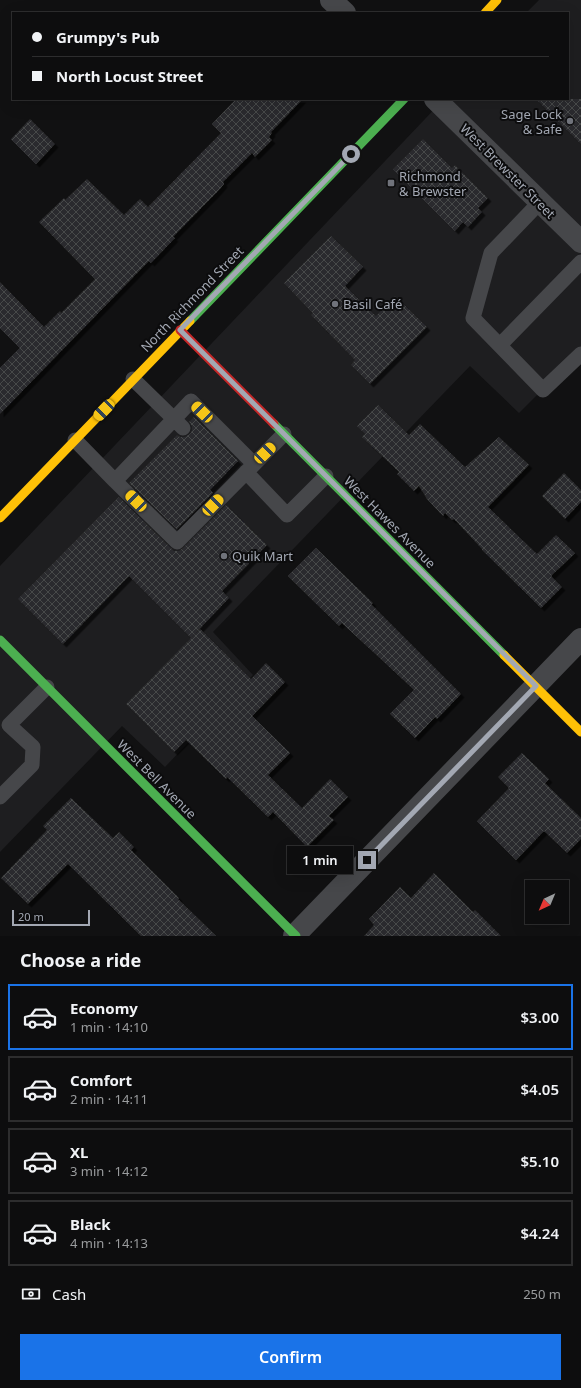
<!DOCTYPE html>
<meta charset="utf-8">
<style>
:root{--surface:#0d0d0e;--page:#1b1b1c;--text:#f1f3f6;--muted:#9a9c9e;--line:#2d2d2e;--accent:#1a73e8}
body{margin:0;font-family:"Noto Sans",sans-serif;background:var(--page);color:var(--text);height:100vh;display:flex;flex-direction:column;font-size:15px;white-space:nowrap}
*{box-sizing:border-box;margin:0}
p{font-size:13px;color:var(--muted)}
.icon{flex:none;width:22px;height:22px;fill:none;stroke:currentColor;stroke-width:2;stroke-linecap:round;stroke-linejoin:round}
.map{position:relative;height:936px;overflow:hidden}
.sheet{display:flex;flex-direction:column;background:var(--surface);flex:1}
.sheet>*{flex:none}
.top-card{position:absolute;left:12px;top:12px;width:557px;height:88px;border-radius:0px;box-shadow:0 4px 16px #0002,0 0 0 1px var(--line);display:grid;align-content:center;height:88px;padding:0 20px;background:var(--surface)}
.needle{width:26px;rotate:224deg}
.tools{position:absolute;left:525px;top:880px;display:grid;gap:8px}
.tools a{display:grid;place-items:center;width:44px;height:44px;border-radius:0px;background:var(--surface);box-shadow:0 4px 16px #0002,0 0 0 1px var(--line);font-size:20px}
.scale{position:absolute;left:12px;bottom:10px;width:78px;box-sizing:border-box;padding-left:4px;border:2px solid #a3a8b3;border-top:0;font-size:11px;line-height:14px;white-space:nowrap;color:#a3a8b3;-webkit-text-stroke:3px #0c0c0d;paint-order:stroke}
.end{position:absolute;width:18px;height:18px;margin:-9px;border:5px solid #a3a8b3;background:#111;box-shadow:0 0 0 2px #111}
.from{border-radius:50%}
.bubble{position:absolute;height:28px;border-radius:0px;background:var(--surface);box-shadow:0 4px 16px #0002,0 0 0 1px var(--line);font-size:13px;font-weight:600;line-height:28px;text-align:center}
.car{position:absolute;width:12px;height:24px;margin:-12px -6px;border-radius:5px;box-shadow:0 0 3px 1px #0007;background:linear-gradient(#f5c518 24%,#345 0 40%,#f5c518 0 76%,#345 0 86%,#f5c518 0)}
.top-card b{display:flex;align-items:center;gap:14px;height:38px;font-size:15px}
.top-card b+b{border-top:1px solid var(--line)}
.top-card i{width:10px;height:10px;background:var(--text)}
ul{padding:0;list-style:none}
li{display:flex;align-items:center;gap:12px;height:66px;margin:0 8px 6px;padding:0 12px;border:2px solid var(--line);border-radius:0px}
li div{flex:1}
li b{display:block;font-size:15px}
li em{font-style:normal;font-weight:600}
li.current{border-color:var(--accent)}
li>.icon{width:36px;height:36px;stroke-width:1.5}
h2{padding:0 20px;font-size:18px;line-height:48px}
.pay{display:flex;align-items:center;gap:10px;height:44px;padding:0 20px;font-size:15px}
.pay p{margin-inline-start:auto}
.cta{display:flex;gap:8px;margin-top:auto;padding:8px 20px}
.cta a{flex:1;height:46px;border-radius:0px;background:var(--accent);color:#fff;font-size:16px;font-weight:600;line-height:46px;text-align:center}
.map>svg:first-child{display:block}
</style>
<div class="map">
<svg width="581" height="936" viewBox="0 0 581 936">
<defs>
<pattern id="building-cross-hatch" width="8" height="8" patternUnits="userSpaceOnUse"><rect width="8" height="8" fill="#2c2c2d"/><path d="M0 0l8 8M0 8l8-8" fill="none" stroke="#474849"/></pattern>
<filter id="shadow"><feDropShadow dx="3.5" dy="3.5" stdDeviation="0" flood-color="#0009"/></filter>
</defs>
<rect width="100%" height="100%" fill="#111112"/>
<path fill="#1e1e20" d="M539 0H581V351L519 413 470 366 213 632 253 675 165 767 122 726 0 852V566L444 99H568V13H526Z"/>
<path fill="url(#building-cross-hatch)" filter="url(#shadow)" d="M236 99H303L271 132 272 133 269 137 272 140 255 157 252 153 223 182 224 184 218 191 173 237 175 238 151 263 149 261 0 414V368L20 348 0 328V282L44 327 60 311 61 313 95 279 39 222 64 198 65 200 87 179 124 215 140 199 148 207 221 133 212 124Z
M536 99H581V144Z
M30 119 55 144 36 164 11 139Z
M423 139 452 168 455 165 488 198 478 208 482 212 468 227 463 222 455 231 393 169Z
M331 236 363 267 345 286 376 316 395 296 427 327 370 384 351 365 355 360 311 315 313 313 284 283Z
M378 405 409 435 420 424 465 467 499 437 529 465 488 507 537 554 556 535 575 553 551 576 562 587 541 608 482 550V549L454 519 452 520 445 513 443 516 427 499 419 486 414 491 397 474 399 472 362 437 365 434 357 426Z
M194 417 238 461 210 490 213 493 177 529 129 483 177 435 180 437H185L190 434 192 431V426L189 422Z
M564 473 581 490V502L565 519 542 496Z
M119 497 174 551H179L183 548 226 505 267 545 222 591 229 598 191 638 129 576 63 644 18 599Z
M316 548 373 603 371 604 461 694 437 719 435 717 415 738 390 714 414 690 342 623 339 626 288 576Z
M200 629 251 679 266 663 285 682 252 716 290 753 268 775 302 808 330 779 348 797 329 816 334 820 307 847 273 812 268 817 227 777 226 779 186 740 174 752 126 704Z
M522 753 549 779 545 783 581 818V839L567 853 544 831 516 860 477 821 509 788 498 777Z
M71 798 113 838 119 832 134 847 131 850 179 898 178 899 216 936H141L68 864 28 904 1 878 47 830 43 826Z
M434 873 473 912 475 910 501 936H364L374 925 369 919 400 887 411 898Z"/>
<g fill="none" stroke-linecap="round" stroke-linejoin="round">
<path stroke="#46474a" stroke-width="15" d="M540 202 491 253 473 318 543 390 581 354
M500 345 581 262
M183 428 174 419 191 401 254 464
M75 440 115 481 174 419 133 379
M246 472 287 515 326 476
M115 481 177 542 284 434
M0 797 32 765 33 747 9 725 47 687"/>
<path stroke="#46474a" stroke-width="22" d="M331 0 345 13
M435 99 581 242
M294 936 581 639"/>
<path stroke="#4caf50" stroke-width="9" d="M190 321 404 99
M274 424 504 655
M0 640 296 936"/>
<path stroke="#ffc107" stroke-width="9" d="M485 13 497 0
M0 518 190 321
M504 655 581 732"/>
<path stroke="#c62828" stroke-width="9" d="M180 330 274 424"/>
</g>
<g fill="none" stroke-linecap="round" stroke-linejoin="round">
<path stroke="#a3a8b3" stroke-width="5" d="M351 154 180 330 536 686 367 860"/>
</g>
<g fill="#70737b" stroke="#0c0c0d" stroke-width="1.5">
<circle cx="570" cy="121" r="4"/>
<rect x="387" y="179" width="8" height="8" rx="2"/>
<circle cx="335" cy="304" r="4"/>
<circle cx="224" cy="556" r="4"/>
</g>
<g text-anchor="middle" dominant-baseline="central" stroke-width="4" stroke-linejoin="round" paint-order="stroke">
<g font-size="13" fill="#a3a8b3" stroke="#0c0c0d" text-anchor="start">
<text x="562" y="114" text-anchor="end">Sage Lock<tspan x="562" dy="15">&amp; Safe</tspan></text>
<text x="399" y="176">Richmond<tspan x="399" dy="15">&amp; Brewster</tspan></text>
<text x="343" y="304">Basil Café</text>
<text x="232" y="556">Quik Mart</text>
</g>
<g font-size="13" fill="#a3a8b3" stroke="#0c0c0d">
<text transform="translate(508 171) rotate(45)">West Brewster Street</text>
<text transform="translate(192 299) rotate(-46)">North Richmond Street</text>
<text transform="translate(390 522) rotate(45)">West Hawes Avenue</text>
<text transform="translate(157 779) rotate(45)">West Bell Avenue</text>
</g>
</g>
</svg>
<div class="tools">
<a><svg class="needle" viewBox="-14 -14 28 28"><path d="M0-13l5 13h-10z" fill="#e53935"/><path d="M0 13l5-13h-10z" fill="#9a9c9e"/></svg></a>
</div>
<div class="scale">20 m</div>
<i class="end from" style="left:351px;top:154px"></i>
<i class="end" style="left:367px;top:860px"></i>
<div class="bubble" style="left:287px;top:846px;width:66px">1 min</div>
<i class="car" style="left:104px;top:410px;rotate:224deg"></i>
<i class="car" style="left:202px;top:412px;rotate:314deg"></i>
<i class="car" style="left:265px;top:453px;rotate:46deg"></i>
<i class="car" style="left:136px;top:501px;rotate:315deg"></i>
<i class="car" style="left:213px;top:505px;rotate:44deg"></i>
<div class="top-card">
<b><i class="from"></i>Grumpy's Pub</b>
<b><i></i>North Locust Street</b>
</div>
</div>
<section class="sheet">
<h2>Choose a ride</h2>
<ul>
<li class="current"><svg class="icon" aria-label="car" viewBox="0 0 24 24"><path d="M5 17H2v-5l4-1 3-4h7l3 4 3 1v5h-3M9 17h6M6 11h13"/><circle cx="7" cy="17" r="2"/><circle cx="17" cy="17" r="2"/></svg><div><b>Economy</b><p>1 min · 14:10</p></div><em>$3.00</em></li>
<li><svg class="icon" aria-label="car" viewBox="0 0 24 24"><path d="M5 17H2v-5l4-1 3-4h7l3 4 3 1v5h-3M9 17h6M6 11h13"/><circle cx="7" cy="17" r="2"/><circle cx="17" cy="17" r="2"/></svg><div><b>Comfort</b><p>2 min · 14:11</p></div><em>$4.05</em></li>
<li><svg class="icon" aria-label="car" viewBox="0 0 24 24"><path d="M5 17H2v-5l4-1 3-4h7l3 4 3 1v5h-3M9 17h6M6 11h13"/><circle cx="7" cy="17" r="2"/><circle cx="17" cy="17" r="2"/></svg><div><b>XL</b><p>3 min · 14:12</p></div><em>$5.10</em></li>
<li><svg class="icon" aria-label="car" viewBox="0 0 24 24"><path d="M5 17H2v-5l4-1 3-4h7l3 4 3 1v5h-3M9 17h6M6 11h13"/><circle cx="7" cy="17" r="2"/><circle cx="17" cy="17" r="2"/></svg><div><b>Black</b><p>4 min · 14:13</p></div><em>$4.24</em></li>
</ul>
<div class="pay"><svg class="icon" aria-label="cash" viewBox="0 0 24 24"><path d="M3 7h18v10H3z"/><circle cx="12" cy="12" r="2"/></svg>Cash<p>250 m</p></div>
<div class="cta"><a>Confirm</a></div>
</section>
